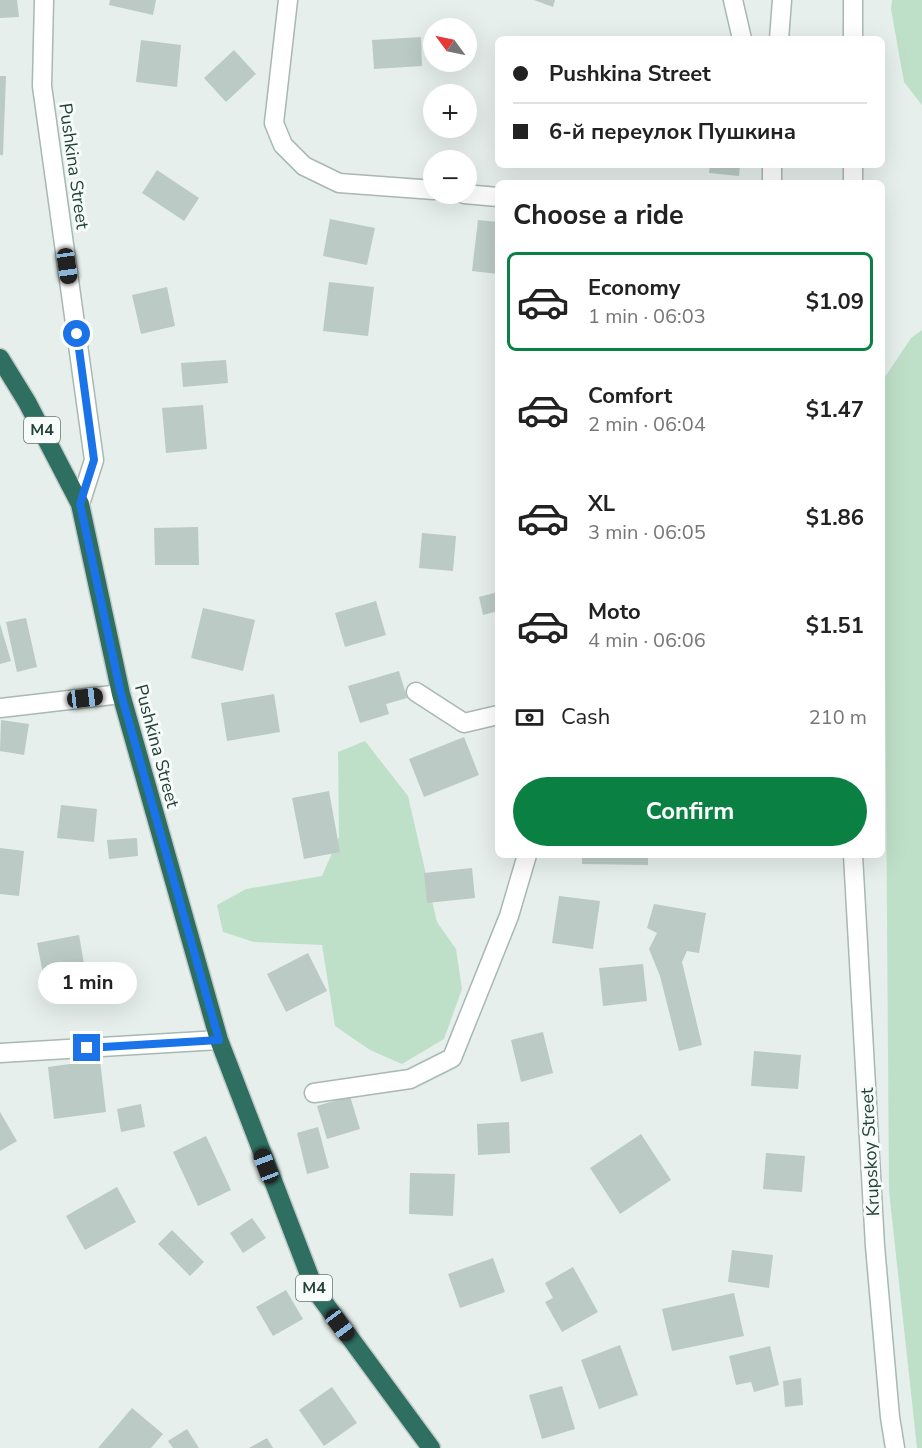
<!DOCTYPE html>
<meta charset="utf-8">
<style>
:root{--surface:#fff;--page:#f6f6f6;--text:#222;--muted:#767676;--line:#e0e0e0;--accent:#0b8043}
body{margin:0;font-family:"Nunito Sans",sans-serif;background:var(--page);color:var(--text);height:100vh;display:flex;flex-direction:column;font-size:22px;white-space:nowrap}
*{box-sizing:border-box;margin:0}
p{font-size:20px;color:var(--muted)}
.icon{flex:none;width:33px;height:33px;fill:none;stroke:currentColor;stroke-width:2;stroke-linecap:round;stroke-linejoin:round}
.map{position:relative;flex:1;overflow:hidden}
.details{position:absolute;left:495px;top:180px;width:390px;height:678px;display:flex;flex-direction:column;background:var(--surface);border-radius:9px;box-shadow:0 6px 24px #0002}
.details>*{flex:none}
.top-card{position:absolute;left:495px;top:36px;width:390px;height:132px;border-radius:9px;box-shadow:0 6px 24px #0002;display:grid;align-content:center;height:132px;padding:0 18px;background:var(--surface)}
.needle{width:39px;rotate:303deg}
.fabs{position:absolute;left:423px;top:18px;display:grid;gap:12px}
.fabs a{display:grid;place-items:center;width:54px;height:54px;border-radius:50%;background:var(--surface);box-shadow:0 6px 24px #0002;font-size:30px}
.end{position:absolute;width:27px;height:27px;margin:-14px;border:8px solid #1a73e8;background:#fff;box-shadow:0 0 0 3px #fff}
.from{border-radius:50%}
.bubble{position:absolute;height:42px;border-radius:21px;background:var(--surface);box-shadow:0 6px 24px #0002;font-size:20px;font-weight:700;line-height:42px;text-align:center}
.car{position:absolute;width:18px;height:36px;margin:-18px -9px;border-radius:8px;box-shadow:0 0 4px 2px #0007;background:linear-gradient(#222 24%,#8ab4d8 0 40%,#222 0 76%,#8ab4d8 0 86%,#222 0)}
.top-card b{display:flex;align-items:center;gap:21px;height:57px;font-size:22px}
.top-card b+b{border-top:2px solid var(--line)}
.top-card i{width:15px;height:15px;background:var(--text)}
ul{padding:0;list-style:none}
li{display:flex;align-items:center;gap:18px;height:99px;margin:0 12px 9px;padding:0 6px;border:3px solid transparent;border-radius:9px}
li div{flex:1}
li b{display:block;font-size:22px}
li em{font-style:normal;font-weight:700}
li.selected{border-color:var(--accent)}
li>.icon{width:54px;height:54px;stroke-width:1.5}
h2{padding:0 18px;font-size:27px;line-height:72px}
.pay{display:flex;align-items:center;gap:15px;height:66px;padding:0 18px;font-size:22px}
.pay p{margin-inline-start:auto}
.action{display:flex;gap:12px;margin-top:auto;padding:12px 18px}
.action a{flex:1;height:69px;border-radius:36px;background:var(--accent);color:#fff;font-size:24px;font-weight:700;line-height:69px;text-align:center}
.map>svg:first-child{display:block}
</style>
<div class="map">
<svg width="922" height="1448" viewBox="0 0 922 1448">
<rect width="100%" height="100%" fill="#e6efeb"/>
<path fill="#bfe0c8" d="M892 0H922V105L904 82 891 9Z
M922 330V1448H917L889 1191 883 380 911 338Z
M365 741 408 796 437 922 456 949 462 989 444 1039 402 1064 370 1050 335 1026 322 945 254 942 223 932 217 905 246 889 322 876 339 837 338 752Z"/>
<path fill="#bbcac4" d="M0 0H17L19 17 0 18Z
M110 0H156L153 15 109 5Z
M534 0H555L553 7Z
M421 37 422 66 374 69 372 40Z
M141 40 181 45 177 87 136 82Z
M234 50 256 74 226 102 204 78Z
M0 76H6L3 155H0Z
M710 165H740L739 176 709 173Z
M157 170 199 198 184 221 142 193Z
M330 219 375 228 367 265 323 256Z
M478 220 498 222V274L472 271Z
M329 282 374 287 368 336 323 331Z
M167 287 175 326 141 334 132 295Z
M226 360 228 383 183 387 181 363Z
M203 405 207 449 166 453 162 408Z
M198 527 199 565H155L154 528Z
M422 533 456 536 453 571 419 568Z
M498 592V611L483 615 479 597Z
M376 601 386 635 345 647 335 613Z
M203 608 255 620 243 671 191 658Z
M26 618 37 667 17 672 6 622Z
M0 624 11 661 0 664Z
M399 671 407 698 386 704 389 714 360 723 348 686Z
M274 694 280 732 227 741 221 703Z
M1 720 29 724 24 755 0 751Z
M464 737 479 775 424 797 409 759Z
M329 791 340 852 304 859 292 798Z
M61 805 97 809 94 842 57 838Z
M137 838 138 856 109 859 107 840Z
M0 848 24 851 19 896 0 894Z
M582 855H648V865L582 864Z
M472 868 475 898 427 903 424 873Z
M559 896 600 901 593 949 552 943Z
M654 904 706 913 699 953 687 951 682 962 702 1045 679 1051 660 976 649 949 657 933 647 928Z
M79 935 87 981 46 989 37 943Z
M308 953 327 991 286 1012 267 974Z
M643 964 647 1001 603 1006 599 968Z
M543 1032 553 1073 521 1082 511 1040Z
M754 1051 801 1055 798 1089 751 1086Z
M100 1060 106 1112 54 1119 48 1067Z
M350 1096 360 1129 327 1139 317 1106Z
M141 1104 145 1127 121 1132 117 1109Z
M0 1112 17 1141 0 1151Z
M509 1122 510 1153 478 1155 477 1124Z
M318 1127 329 1168 307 1174 297 1133Z
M641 1134 671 1180 620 1214 590 1168Z
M206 1136 231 1190 198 1206 173 1152Z
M766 1153 805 1156 802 1192 763 1189Z
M410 1173 455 1174 453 1216 409 1214Z
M117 1187 136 1222 85 1250 66 1216Z
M252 1218 266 1238 243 1253 230 1233Z
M172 1230 204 1262 190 1276 158 1244Z
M732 1250 773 1255 769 1288 728 1282Z
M493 1258 505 1292 460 1308 448 1274Z
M573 1267 598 1312 562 1332 545 1302 553 1298 545 1283Z
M286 1290 303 1319 273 1336 256 1307Z
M734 1293 744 1336 672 1351 662 1309Z
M620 1345 638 1395 599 1409 581 1360Z
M770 1346 779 1385 754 1392 751 1382 736 1385 729 1356Z
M801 1378 803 1405 785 1407 783 1381Z
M562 1386 575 1429 542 1439 529 1395Z
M332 1387 357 1423 324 1446 299 1410Z
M132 1408 163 1434 151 1448H98Z
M187 1429 199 1448H173L168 1441Z
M267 1438 273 1448H249Z"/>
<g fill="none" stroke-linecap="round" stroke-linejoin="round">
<g stroke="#a8b8b2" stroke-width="21">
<path id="minor" d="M44 0 42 86 94 460 80 504
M288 0 274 123 283 145 304 166 339 183 434 190
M733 0 742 39
M853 0V39
M779 39 782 0
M772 165V183
M853 183V165
M464 194 498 197
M416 692 464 723 498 715
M0 708 121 694
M853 855 875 1246 890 1417 895 1448
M0 1053 219 1040
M314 1093 410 1079 452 1058 509 916 527 855"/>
</g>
<g stroke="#c2cac8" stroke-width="21">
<path id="highway" d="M0 358 27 402 80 504 121 694 219 1040 315 1290 431 1448"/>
</g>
<use href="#minor" stroke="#fff" stroke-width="18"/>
<use href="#highway" stroke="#2f6f62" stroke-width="18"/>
</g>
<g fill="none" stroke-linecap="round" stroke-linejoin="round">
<path stroke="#1a73e8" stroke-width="8" d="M77 334 94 460 80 504 121 694 219 1040 87 1048"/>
</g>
<g text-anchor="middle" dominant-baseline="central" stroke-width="6" stroke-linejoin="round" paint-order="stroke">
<g fill="#f7fbf9" stroke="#637a73" stroke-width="1.5">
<rect x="24" y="417" width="36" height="26" rx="4.5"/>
<rect x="296" y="1275" width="36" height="26" rx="4.5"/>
</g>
<g font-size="16" font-weight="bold" fill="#24423a">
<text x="42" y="430">M4</text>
<text x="314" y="1288">M4</text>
</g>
<g font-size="18" fill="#24423a" stroke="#f7fbf9">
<text transform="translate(74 166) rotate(82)">Pushkina Street</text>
<text transform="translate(157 746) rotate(75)">Pushkina Street</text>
<text transform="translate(870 1152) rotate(-93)">Krupskoy Street</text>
</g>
</g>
</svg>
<div class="fabs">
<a><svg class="needle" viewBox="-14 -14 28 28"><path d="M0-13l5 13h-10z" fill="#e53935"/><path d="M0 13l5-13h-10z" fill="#767676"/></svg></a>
<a>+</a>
<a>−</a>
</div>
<i class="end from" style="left:77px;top:334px"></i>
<i class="end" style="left:87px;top:1048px"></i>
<div class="bubble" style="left:38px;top:962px;width:99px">1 min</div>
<i class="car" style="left:67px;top:266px;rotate:172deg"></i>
<i class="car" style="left:85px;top:698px;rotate:83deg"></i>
<i class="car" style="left:266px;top:1166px;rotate:339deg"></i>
<i class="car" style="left:340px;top:1325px;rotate:143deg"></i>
<div class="top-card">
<b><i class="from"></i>Pushkina Street</b>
<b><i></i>6-й переулок Пушкина</b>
</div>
<section class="details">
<h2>Choose a ride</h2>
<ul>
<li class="selected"><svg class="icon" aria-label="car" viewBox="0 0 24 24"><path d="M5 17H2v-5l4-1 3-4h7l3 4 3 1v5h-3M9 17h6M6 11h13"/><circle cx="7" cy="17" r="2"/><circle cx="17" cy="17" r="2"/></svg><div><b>Economy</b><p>1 min · 06:03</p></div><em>$1.09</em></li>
<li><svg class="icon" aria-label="car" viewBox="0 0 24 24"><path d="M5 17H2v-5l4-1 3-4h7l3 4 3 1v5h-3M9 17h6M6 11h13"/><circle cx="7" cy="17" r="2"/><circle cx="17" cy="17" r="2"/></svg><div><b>Comfort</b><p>2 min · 06:04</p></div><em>$1.47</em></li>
<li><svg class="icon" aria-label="car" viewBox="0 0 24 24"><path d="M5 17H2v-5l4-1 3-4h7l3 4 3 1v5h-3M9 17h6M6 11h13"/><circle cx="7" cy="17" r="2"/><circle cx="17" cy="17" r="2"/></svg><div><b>XL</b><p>3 min · 06:05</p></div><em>$1.86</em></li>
<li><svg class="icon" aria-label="car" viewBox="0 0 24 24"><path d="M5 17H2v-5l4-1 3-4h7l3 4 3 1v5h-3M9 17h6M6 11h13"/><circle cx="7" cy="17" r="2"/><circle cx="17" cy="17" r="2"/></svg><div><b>Moto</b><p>4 min · 06:06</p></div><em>$1.51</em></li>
</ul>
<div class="pay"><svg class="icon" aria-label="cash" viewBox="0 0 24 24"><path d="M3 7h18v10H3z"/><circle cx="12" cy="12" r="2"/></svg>Cash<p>210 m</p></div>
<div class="action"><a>Confirm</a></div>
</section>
</div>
